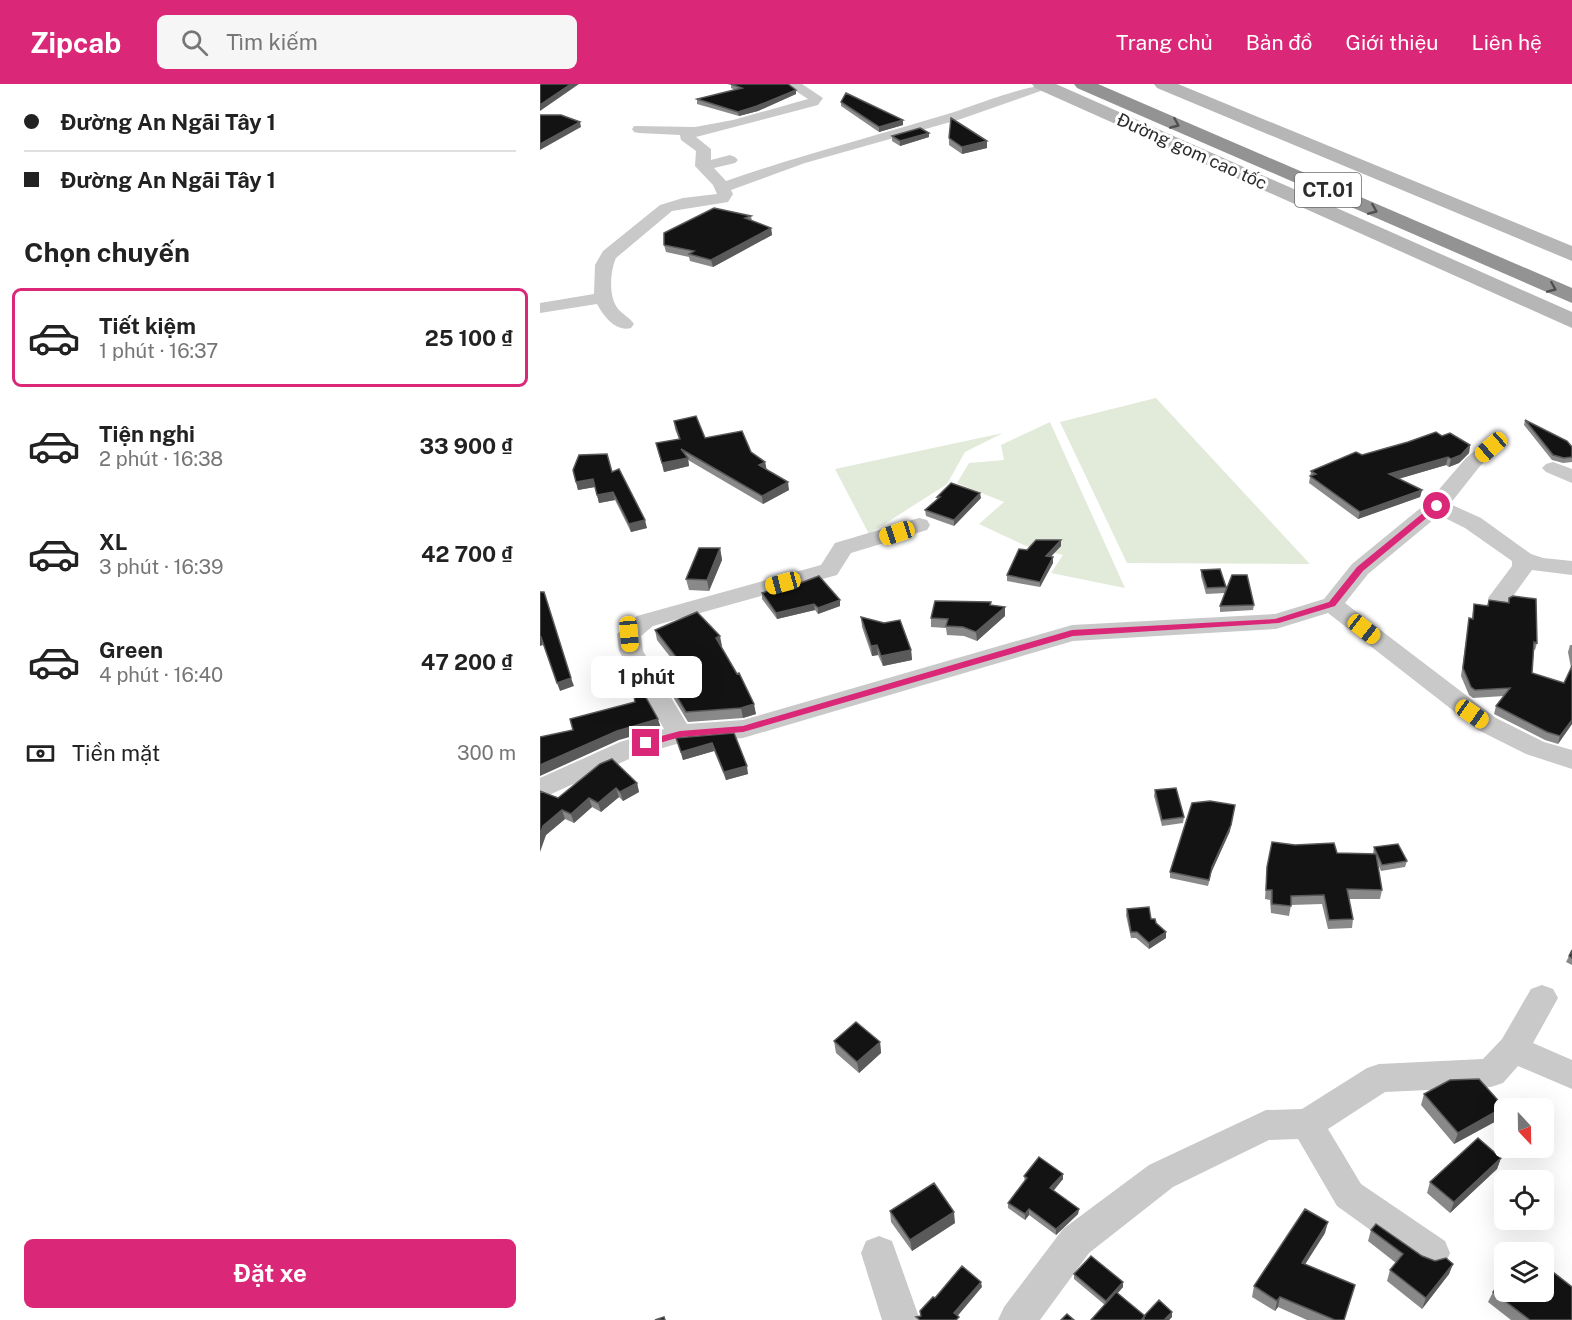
<!DOCTYPE html>
<html lang="vi">
<meta charset="utf-8">
<style>
:root{--surface:#fff;--page:#f6f6f6;--text:#222;--muted:#767676;--line:#e0e0e0;--accent:#db2777}
body{margin:0;font-family:"Public Sans",sans-serif;background:var(--page);color:var(--text);height:100vh;display:flex;flex-direction:column;font-size:22px;white-space:nowrap}
*{box-sizing:border-box;margin:0}
p{font-size:20px;color:var(--muted)}
.icon{flex:none;width:33px;height:33px;fill:none;stroke:currentColor;stroke-width:2;stroke-linecap:round;stroke-linejoin:round}
.map{position:relative;flex:1;overflow:hidden}
.sheet{display:flex;flex-direction:column;background:var(--surface);width:540px}
.sheet>*{flex:none}
.hud{display:grid;align-content:center;height:132px;padding:0 24px;background:var(--surface)}
.needle{width:39px;rotate:158deg}
.controls{position:absolute;left:954px;top:1014px;display:grid;gap:12px}
.controls a{display:grid;place-items:center;width:60px;height:60px;border-radius:9px;background:var(--surface);box-shadow:0 6px 24px #0002;font-size:30px}
.end{position:absolute;width:27px;height:27px;margin:-14px;border:8px solid #db2777;background:#fff;box-shadow:0 0 0 3px #fff}
.from{border-radius:50%}
.bubble{position:absolute;height:42px;border-radius:9px;background:var(--surface);box-shadow:0 6px 24px #0002;font-size:20px;font-weight:700;line-height:42px;text-align:center}
.car{position:absolute;width:18px;height:36px;margin:-18px -9px;border-radius:8px;box-shadow:0 0 4px 2px #0007;background:linear-gradient(#f5c518 24%,#345 0 40%,#f5c518 0 76%,#345 0 86%,#f5c518 0)}
.hud b{display:flex;align-items:center;gap:21px;height:57px;font-size:22px}
.hud b+b{border-top:2px solid var(--line)}
.hud i{width:15px;height:15px;background:var(--text)}
ul{padding:0;list-style:none}
li{display:flex;align-items:center;gap:18px;height:99px;margin:0 12px 9px;padding:0 12px;border:3px solid transparent;border-radius:9px}
li div{flex:1}
li b{display:block;font-size:22px}
li em{font-style:normal;font-weight:700}
li.on{border-color:var(--accent)}
li>.icon{width:54px;height:54px;stroke-width:1.5}
h2{padding:0 24px;font-size:27px;line-height:72px}
.pay{display:flex;align-items:center;gap:15px;height:66px;padding:0 24px;font-size:22px}
.pay p{margin-inline-start:auto}
.primary-button{display:flex;gap:12px;margin-top:auto;padding:12px 24px}
.primary-button a{flex:1;height:69px;border-radius:9px;background:var(--accent);color:#fff;font-size:24px;font-weight:700;line-height:69px;text-align:center}
header{display:flex;align-items:center;gap:36px;box-sizing:border-box;height:84px;padding:0 30px;background:var(--accent);color:#fff}
header strong{font-size:28px}
nav{display:flex;gap:33px;margin-inline-start:auto;font-size:21px}
.search{width:420px;height:54px;background:var(--page);display:flex;align-items:center;gap:15px;box-sizing:border-box;padding:0 21px;border-radius:9px;color:var(--muted);font-size:22px}
main{display:flex;flex:1;min-height:0}
.map>svg:first-child{display:block}
</style>
<header>
<strong>Zipcab</strong>
<div class="search"><svg class="icon" aria-label="search" viewBox="0 0 24 24"><circle cx="10" cy="10" r="6"/><path d="M15 15l6 6"/></svg>Tìm kiếm</div>
<nav><a>Trang chủ</a><a>Bản đồ</a><a>Giới thiệu</a><a>Liên hệ</a></nav>
</header>
<main>
<section class="sheet">
<div class="hud">
<b><i class="from"></i>Đường An Ngãi Tây 1</b>
<b><i></i>Đường An Ngãi Tây 1</b>
</div>
<h2>Chọn chuyến</h2>
<ul>
<li class="on"><svg class="icon" aria-label="car" viewBox="0 0 24 24"><path d="M5 17H2v-5l4-1 3-4h7l3 4 3 1v5h-3M9 17h6M6 11h13"/><circle cx="7" cy="17" r="2"/><circle cx="17" cy="17" r="2"/></svg><div><b>Tiết kiệm</b><p>1 phút · 16:37</p></div><em>25 100 ₫</em></li>
<li><svg class="icon" aria-label="car" viewBox="0 0 24 24"><path d="M5 17H2v-5l4-1 3-4h7l3 4 3 1v5h-3M9 17h6M6 11h13"/><circle cx="7" cy="17" r="2"/><circle cx="17" cy="17" r="2"/></svg><div><b>Tiện nghi</b><p>2 phút · 16:38</p></div><em>33 900 ₫</em></li>
<li><svg class="icon" aria-label="car" viewBox="0 0 24 24"><path d="M5 17H2v-5l4-1 3-4h7l3 4 3 1v5h-3M9 17h6M6 11h13"/><circle cx="7" cy="17" r="2"/><circle cx="17" cy="17" r="2"/></svg><div><b>XL</b><p>3 phút · 16:39</p></div><em>42 700 ₫</em></li>
<li><svg class="icon" aria-label="car" viewBox="0 0 24 24"><path d="M5 17H2v-5l4-1 3-4h7l3 4 3 1v5h-3M9 17h6M6 11h13"/><circle cx="7" cy="17" r="2"/><circle cx="17" cy="17" r="2"/></svg><div><b>Green</b><p>4 phút · 16:40</p></div><em>47 200 ₫</em></li>
</ul>
<div class="pay"><svg class="icon" aria-label="cash" viewBox="0 0 24 24"><path d="M3 7h18v10H3z"/><circle cx="12" cy="12" r="2"/></svg>Tiền mặt<p>300 m</p></div>
<div class="primary-button"><a>Đặt xe</a></div>
</section>
<div class="map">
<svg width="1032" height="1236" viewBox="0 0 1032 1236">
<rect width="100%" height="100%" fill="#fff"/>
<path fill="#e2ead9" d="M616 314 770 480 587 479 520 338Z
M510 338 585 504 511 489 523 471 486 462 439 440 464 418 417 399 429 379 464 376 461 361Z
M463 349 425 368 407 400 329 450 295 385Z"/>
<g fill="none" stroke-linecap="round" stroke-linejoin="round">
<path fill="#c9c9c9" fill-rule="evenodd" d="M245 0H262L283 14 278 21 156 53 171 65V76L190 71 195 73 198 76 195 79 174 84 186 97C260 71 336 52 411 29 435 21 488 0 511 1L509 4 421 35 265 79 191 106 193 110 188 118 132 127 76 174C70 187 68 215 79 226 84 231 90 234 94 240L91 244C76 248 64 233 57 220L0 229V219L54 210 55 181 63 167 120 121 143 114 177 110 173 101 155 82 156 67 141 56 140 51 99 49 94 48 92 45 94 42 155 43 193 36 268 15Z
M951 357 958 359 961 363 940 382 910 420 941 434 991 470 1003 474 1032 477V491L992 486 968 519 960 521 952 519 948 514 972 482V477L925 444 899 431 828 490 805 519 956 634 1004 658 1032 666V685L986 670 938 646 788 529 736 545 533 557 203 654 140 659 98 671 0 715V694L80 658 124 645 79 567 77 550 97 532 281 481 295 459 379 434 387 436 390 441 387 446 311 469 297 491 113 542 101 552 103 567 147 640 203 636 532 541 735 530 784 515 812 480 889 417 926 374 944 359Z
M1013 378 1032 385V399L1006 388 1002 384 1006 380Z
M1002 901 1013 905 1018 914 993 959 1032 976V1005L978 982 963 999 951 1003 845 1008 788 1045 821 1100 905 1157 910 1169 905 1181 892 1186 879 1181 797 1122 758 1055 729 1056 633 1103 549 1169 500 1236H458L464 1223 523 1145 609 1081 726 1026 762 1025 827 984 839 980 943 975 962 955 991 905Z
M339 1152 352 1157 380 1236H342L321 1169 326 1157Z"/>
<path fill="#b6b6b6" fill-rule="evenodd" d="M492 0H516L1032 228V244L495 4Z
M614 0H638L1032 162V177L617 4Z"/>
<path fill="#939393" fill-rule="evenodd" d="M534 0H558L1032 204V219L537 4Z"/>
</g>
<path fill="#898989" d="M187 0H248L256 10 218 27 199 32 157 20V15L195 6 191 4V1Z
M301 18 363 41 339 48 301 22Z
M389 49V53L360 62 352 57V52Z
M409 54 447 64 422 70 409 61Z
M211 132 212 137 231 144 232 151 173 183 150 177 149 173 126 168 124 161Z
M985 336 1032 363V378L1023 379 1012 376 984 341Z
M134 337 165 354 211 368 225 378 226 385 249 406 223 420 148 376 149 382 124 388 116 359 139 355 135 345Z
M902 352 930 361 929 369 919 379 909 383 906 381 858 395 882 406 880 413 818 435 769 399 771 387 822 371Z
M33 386 72 388 107 444 91 448 75 416 59 419 55 403 38 406Z
M397 413 441 414 414 442 386 432 385 426 397 415Z
M521 462 511 473 513 479 500 503 467 497V491L487 466Z
M180 464 182 476 169 507 149 506 146 495Z
M661 486 686 503V507L714 521 713 526 680 528V522L685 509 666 510 661 492Z
M222 509 300 516V522L278 530 275 526 237 535 222 515Z
M969 514 997 559 995 566H994L992 589 1024 599 1031 584 1028 568 1030 561H1032V640L1018 660 1005 656 954 630 956 622 964 612 933 614 929 611 921 592 928 542 929 534H932L934 520 947 522 949 516 968 518Z
M451 518V521L465 523V532L437 557 424 552 407 551 406 544 391 543V534Z
M321 533 344 539 371 566 372 576 343 582 338 571 332 572 322 543Z
M115 546 182 562H181L216 630 203 634 148 638 133 613 131 603 149 597 117 556Z
M194 649 208 690 186 696 174 667 143 676 136 654Z
M97 699 99 708 83 717 79 713 61 728 52 723 34 739 25 735 6 751 0 768 18 714Z
M615 706 644 733 643 739 622 742 614 712Z
M690 747 671 789 668 802 630 794V788Z
M834 763 867 777 865 783 841 787 838 780 842 806 840 815H809L813 835 812 844 788 845 782 820 751 821 749 832 731 829 730 816 725 815 727 783 797 769 833 770Z
M587 825 611 835 626 848V854L609 865 596 854H591L586 831Z
M1032 866V881L1026 878Z
M294 957 340 958 341 969 319 989 296 969Z
M884 1010 960 1035 914 1060 881 1021Z
M961 1074 957 1085 910 1129 887 1109 890 1098Z
M484 1092 523 1095 513 1106 539 1125 538 1130 516 1151 489 1131 485 1136 468 1124V1119L485 1098Z
M350 1127 415 1139 372 1167 351 1138Z
M831 1146 882 1172 895 1177 913 1180 909 1190 882 1225 847 1197 850 1186 856 1179 828 1157Z
M785 1149 765 1180 815 1201 804 1236H767L738 1223 735 1227 712 1213 714 1202Z
M534 1190 583 1198V1203L578 1209 604 1232 632 1233 629 1236H551L565 1221 534 1195Z
M953 1208 1032 1236H971L948 1218Z"/>
<path fill="#5a5a5a" d="M31 0H39L0 27V21Z
M256 6V10L218 27 199 32 198 28Z
M363 36V41L339 48V43Z
M40 38 41 43 0 66V60Z
M389 49V53L360 62V57Z
M447 57V64L422 70V63Z
M231 144 232 151 173 183 171 176Z
M930 361 929 369 919 379 909 383 911 375Z
M908 373 906 381 848 398 849 390Z
M148 374 149 382 124 388 122 379Z
M225 378 227 387 219 381Z
M53 395 55 403 38 406 36 398Z
M248 398 249 406 223 420 222 412Z
M882 406 880 413 818 435 820 428Z
M73 408 75 416 59 419 57 411Z
M440 409 441 414 414 442V436Z
M105 436 107 444 91 448 89 440Z
M521 456V462L506 477V472Z
M180 464 182 476 169 507 167 496Z
M513 473V479L500 503V498Z
M300 516V522L278 530V524Z
M274 520 275 526 237 535 236 529Z
M465 523V532L437 557 436 548Z
M180 552 182 562 178 564 176 554Z
M1 553 3 561 0 562V554Z
M337 561 338 571 332 572 331 562Z
M371 566 372 576 343 582 341 572Z
M31 594 34 602 20 607 17 599Z
M214 620 216 630 203 634 201 624Z
M118 635 121 644 79 656 0 692V681L77 647Z
M1032 636V640L1018 660 1020 652Z
M172 659 174 667 143 676 141 668Z
M207 682 208 690 186 696 184 688Z
M97 699 99 708 83 717 80 708Z
M76 704 79 713 61 728 58 719Z
M49 714 52 723 34 739 31 730Z
M695 721 690 747 671 789 668 802 672 783Z
M22 726 25 735 6 751 0 768V751L3 742Z
M626 848V854L609 865V859Z
M340 958 341 969 319 989 317 978Z
M964 1023 960 1035 914 1060 918 1049Z
M961 1074 957 1085 910 1129 914 1118Z
M523 1090V1095L511 1110 510 1104Z
M489 1125V1131L485 1136V1130Z
M539 1125 538 1130 516 1151V1145Z
M414 1128 415 1139 372 1167 370 1156Z
M788 1138 785 1149 759 1190 762 1179Z
M913 1180 909 1190 882 1225 886 1214Z
M441 1198 442 1203 415 1235 414 1229Z
M583 1198V1203L566 1222V1217Z
M740 1213 738 1223 735 1227 737 1217Z
M632 1228V1233L629 1236H624Z"/>
<path fill="#131313" stroke="#5a5a5a" stroke-width="1.5" d="M0 0H31L0 21Z
M191 0H248L256 6 217 22 198 28 157 15 202 4Z
M306 9 363 36 339 43 301 18Z
M0 31H21L40 38 0 60Z
M411 34 447 57 422 63 409 54Z
M380 44 389 49 360 57 352 52Z
M174 124 211 132 205 134 231 144 171 176 149 170 154 167 124 161V149Z
M156 332 165 354 202 347 211 368 225 378 219 381 248 398 222 412 141 365 148 374 122 379 116 359 140 355 134 337Z
M985 336 1027 357 1032 363V373L1024 374 1013 371Z
M896 348 902 352 910 349 930 361 921 371 911 375 908 373 849 390 882 406 820 428 770 392 776 390 771 387 816 368 822 371 868 358Z
M67 370 72 388 79 385 105 436 89 440 73 408 57 411 53 395 36 398 33 386 39 371Z
M411 399 440 409 414 436 385 426 400 413H397Z
M496 456H521L506 472 513 473 500 498 467 491 479 465 487 466Z
M159 464H180L167 496 146 495Z
M680 485 686 503 667 504 661 486Z
M692 491H707L714 521 680 522Z
M279 492 300 516 278 524 274 520 236 529 222 509 240 503 242 506Z
M0 508H4L31 594 17 599 1 553 0 554Z
M973 512 996 515 997 559 994 558 992 589 1024 599 1032 582V636L1020 652 1007 648 956 622 970 604 935 606 931 603 923 584 929 534 933 535 934 520 948 522 949 516 969 519V514Z
M395 517 451 518 450 521 465 523 436 548 423 543 406 542 408 535 391 534Z
M157 528 180 552 176 554 197 590 199 589 214 620 201 624 146 628 131 603 153 595 115 546Z
M321 533 344 539 360 536 371 566 341 572 337 561 331 562Z
M104 610 118 635 77 647 0 681V653L33 646 30 635 95 618 94 612Z
M194 649 207 682 184 688 172 659 141 668 136 654Z
M72 675 97 699 80 708 76 704 58 719 49 714 31 730 22 726 3 742 0 751V707L18 714 60 680Z
M636 704 644 733 622 736 615 706Z
M670 717 695 721 691 741 672 783 669 796 630 788 652 719Z
M732 758 755 761 794 759 797 769 836 770 842 806 807 805 813 835 789 836 784 811 751 812V822L732 820V806H726L727 783Z
M858 760 867 777 842 781 834 763Z
M609 823 611 835H615L616 839 626 848 609 859 597 848H591L587 825Z
M1032 866V874L1029 872Z
M316 938 340 958 317 978 294 957Z
M939 995 964 1023 918 1049 884 1010 910 996Z
M938 1054 961 1074 914 1118 890 1098Z
M499 1073 523 1090 510 1104 539 1125 516 1145 489 1125 485 1130 468 1119 487 1094 484 1092Z
M394 1099 414 1128 370 1156 350 1127Z
M765 1125 788 1138 762 1179 815 1201 804 1236H795L740 1213 737 1217 714 1202Z
M836 1140 882 1172 895 1177 906 1174 913 1180 886 1214 850 1186 863 1170 831 1146Z
M551 1172 583 1198 566 1217 534 1190Z
M1004 1181 1032 1203V1236H990L953 1208 964 1193V1208H1004Z
M422 1182 441 1198 414 1229 419 1233 416 1236H380L376 1233 381 1232 380 1227 393 1213 395 1214Z
M576 1208 605 1232 601 1236H551Z
M619 1216 632 1228 624 1236H604V1232Z
M527 1230 534 1236H521Z
M124 1233 125 1236H115Z"/>
<defs><path id="oneway-chevron" d="M-2-3.5L2.5 0L-2 3.5" fill="none" stroke-width="1.6" stroke-linecap="round" stroke-linejoin="round" transform="scale(1.5)"/></defs>
<g stroke="#505050">
<use href="#oneway-chevron" transform="translate(635 40) rotate(23)"/>
<use href="#oneway-chevron" transform="translate(833 126) rotate(23)"/>
<use href="#oneway-chevron" transform="translate(1012 204) rotate(23)"/>
</g>
<path fill="#db2777" d="M894 420 901 422 823 487 795 522 739 539 533 552 203 648 140 653 106 663 101 659 103 657 140 647 203 642 532 546 735 535 789 518 817 483Z"/>
<g text-anchor="middle" dominant-baseline="central" stroke-width="6" stroke-linejoin="round" paint-order="stroke">
<g font-size="18" fill="#2c2c2c" stroke="#fff">
<text transform="translate(652 67) rotate(24)">Đường gom cao tốc</text>
</g>
<rect fill="#fff" stroke="#6b6b6b" stroke-width="1.5" x="755" y="89" width="66" height="34" rx="4.5"/>
<g font-size="20" font-weight="bold" fill="#2c2c2c">
<text x="788" y="106">CT.01</text>
</g>
</g>
</svg>
<div class="controls">
<a><svg class="needle" viewBox="-14 -14 28 28"><path d="M0-13l5 13h-10z" fill="#e53935"/><path d="M0 13l5-13h-10z" fill="#767676"/></svg></a>
<a><svg class="icon" aria-label="locate" viewBox="0 0 24 24"><circle cx="12" cy="12" r="6"/><path d="M12 2v4M12 18v4M2 12h4M18 12h4"/></svg></a>
<a><svg class="icon" aria-label="layers" viewBox="0 0 24 24"><path d="M12 4l9 5-9 5-9-5zM3 14l9 5 9-5"/></svg></a>
</div>
<i class="end from" style="left:897px;top:422px"></i>
<i class="end" style="left:106px;top:659px"></i>
<div class="bubble" style="left:51px;top:572px;width:111px">1 phút</div>
<i class="car" style="left:951px;top:363px;rotate:229deg"></i>
<i class="car" style="left:357px;top:449px;rotate:252deg"></i>
<i class="car" style="left:243px;top:499px;rotate:255deg"></i>
<i class="car" style="left:824px;top:545px;rotate:128deg"></i>
<i class="car" style="left:89px;top:550px;rotate:175deg"></i>
<i class="car" style="left:932px;top:630px;rotate:125deg"></i>
</div>
</main>
